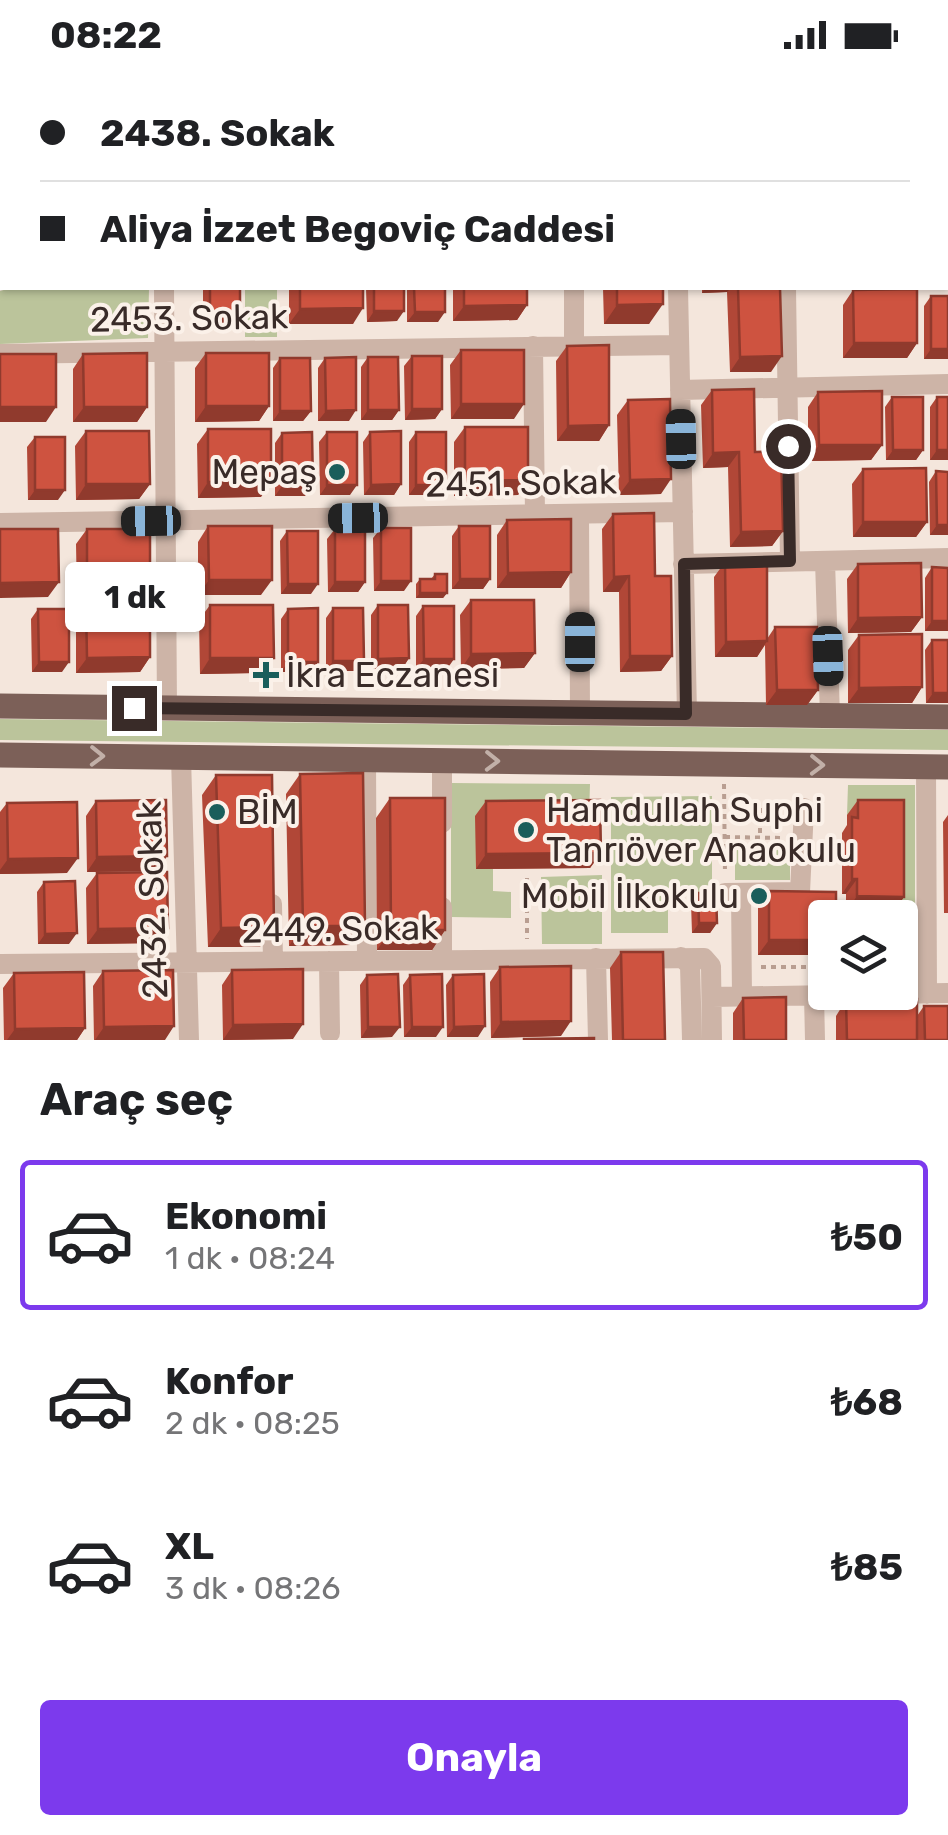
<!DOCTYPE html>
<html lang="tr">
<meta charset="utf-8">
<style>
:root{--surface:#fff;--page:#f6f6f6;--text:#202124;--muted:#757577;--line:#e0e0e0;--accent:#7c3aed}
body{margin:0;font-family:Rubik,sans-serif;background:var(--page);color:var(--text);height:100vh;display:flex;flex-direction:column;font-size:38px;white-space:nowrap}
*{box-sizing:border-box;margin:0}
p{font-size:32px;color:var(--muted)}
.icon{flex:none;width:55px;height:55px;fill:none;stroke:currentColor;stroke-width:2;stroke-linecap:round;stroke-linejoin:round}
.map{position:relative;height:970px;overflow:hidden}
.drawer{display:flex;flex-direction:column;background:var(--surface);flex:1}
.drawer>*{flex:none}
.hud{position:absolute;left:0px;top:0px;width:950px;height:220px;box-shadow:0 2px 8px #0004;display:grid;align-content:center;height:220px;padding:0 40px;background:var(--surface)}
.controls{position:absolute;left:808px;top:830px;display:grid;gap:20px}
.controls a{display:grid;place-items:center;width:110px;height:110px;border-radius:10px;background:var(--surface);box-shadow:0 2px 8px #0004;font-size:50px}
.end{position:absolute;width:45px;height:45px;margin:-22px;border:12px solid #392b28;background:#fff;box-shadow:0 0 0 5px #fff}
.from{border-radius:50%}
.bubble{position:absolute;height:70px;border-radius:10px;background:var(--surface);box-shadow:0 2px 8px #0004;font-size:32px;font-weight:700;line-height:70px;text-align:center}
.car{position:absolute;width:30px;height:60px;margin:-30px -15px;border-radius:12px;box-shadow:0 0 8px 2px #0007;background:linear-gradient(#222 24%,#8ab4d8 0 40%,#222 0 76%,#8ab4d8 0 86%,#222 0)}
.hud b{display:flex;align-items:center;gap:35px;height:95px;font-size:38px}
.hud b+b{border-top:2px solid var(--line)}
.hud i{width:25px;height:25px;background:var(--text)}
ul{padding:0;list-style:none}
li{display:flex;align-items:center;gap:30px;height:150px;margin:0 20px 15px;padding:0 20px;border:5px solid transparent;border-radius:10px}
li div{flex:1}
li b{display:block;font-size:38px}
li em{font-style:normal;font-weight:700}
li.on{border-color:var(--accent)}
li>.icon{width:90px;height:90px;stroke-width:1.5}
h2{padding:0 40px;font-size:45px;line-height:120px}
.action{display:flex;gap:20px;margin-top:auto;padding:20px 40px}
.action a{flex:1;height:115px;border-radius:10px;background:var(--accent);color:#fff;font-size:40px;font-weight:700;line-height:115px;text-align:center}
.status{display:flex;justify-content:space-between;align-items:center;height:70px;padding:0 50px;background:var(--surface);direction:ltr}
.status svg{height:28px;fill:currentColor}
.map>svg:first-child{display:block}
</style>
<div class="status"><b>08:22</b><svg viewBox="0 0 49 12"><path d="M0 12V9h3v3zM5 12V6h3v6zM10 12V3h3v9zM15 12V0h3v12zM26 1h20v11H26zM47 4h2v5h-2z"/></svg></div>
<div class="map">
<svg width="948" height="970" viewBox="0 0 948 970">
<rect width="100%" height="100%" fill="#f4e6dc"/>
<path fill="#bbc49b" d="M0 0H657L2 2 0 172Z
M11 218H149L148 268 0 274V221Z
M245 218H277V267H245Z
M0 649 948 660V680L0 670Z
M451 713 590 714 589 745 476 799H493V821L511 822V848L451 847Z
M848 715H915V908H900V848L846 847V842L893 841 847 745Z
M712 726V825H668V863H611V727Z
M735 778H790V810H735Z
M602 805V874H542L541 807Z"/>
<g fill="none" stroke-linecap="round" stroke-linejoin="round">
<path stroke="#b99e91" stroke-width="4" stroke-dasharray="5 5" stroke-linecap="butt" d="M365 2V0
M620 2 623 0
M724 714 725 804
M760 738V767
M725 767 785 768
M527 808V869
M761 897H819"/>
<path stroke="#cdb4a7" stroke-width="20" d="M818 0V2
M262 2 263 0
M305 2 306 0
M682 2 683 0
M0 14 2 15
M0 134H2
M0 200 2 199
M164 218 167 638
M678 218 687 644
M786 218 790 491
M574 275V218
M533 276 535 445
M0 284 679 275
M680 320 948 314
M579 444 580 643
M0 453 683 442
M825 491 830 646
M683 494 948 488
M181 687 189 970
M366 689 367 891
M926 697 927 924
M442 753V691
M725 823 800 822 804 738
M741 823 742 927
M272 834 273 892
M681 887 690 895 692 970
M596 888 598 970
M442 890V837
M329 891 330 963
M0 894 704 888 711 896 712 970
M814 925 815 970
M712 927 948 923"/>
<path stroke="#7c6058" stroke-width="25" d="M0 636 948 647
M0 685 948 697"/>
</g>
<path fill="#b14737" d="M723 0H783V2H723Z
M203 218H240L233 256H203Z
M289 218H363L353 254H289Z
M366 218H404L397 251 367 252Z
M407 218H445L438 252H407Z
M453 218H527V235L517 250 453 251Z
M603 218H663L649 254H604Z
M702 218H780L771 302H730L727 222 702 223Z
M853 220 917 273 907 288H843V235Z
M931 226H948V289H924V236Z
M567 276 609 355 599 371H557L556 291Z
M461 280 514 349H451L450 295Z
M206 283 269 336 259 351 195 352V298Z
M83 284 147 337 137 352H73V299Z
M412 286 442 339 435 349 405 350 404 296Z
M368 287 399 340 392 350H361V297Z
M280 288 311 341 303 351H273V298Z
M325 288 349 351H318V298Z
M712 320 755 382 783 461 772 476 730 477 728 397 703 398 701 335Z
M818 322 882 375 871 390 808 391V337Z
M892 327 923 380 916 390H886L885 337Z
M937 327 948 390H930V337Z
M628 330 661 424 619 425 617 345Z
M465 357 528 410 518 425 454 426V372Z
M208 359 261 427 198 428 197 374Z
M86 361 150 414 139 429 76 430 75 376Z
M327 362 350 425H320L319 372Z
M370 362 401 414 394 425H364L363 372Z
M416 362 439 425H409V372Z
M282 363 305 426H275V373Z
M35 367 58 430H28L27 377Z
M863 399 927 452 916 467H853L852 414Z
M936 401 948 465H930L929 412Z
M613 444 655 506 672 586 661 601 620 602 619 522H603L602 459Z
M507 450 571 502 561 518H497V465Z
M208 456 261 525H198V472Z
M459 456 490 509 483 519H452V466Z
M381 458 404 521H374L373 468Z
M87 459 150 512 140 527 77 528 76 474Z
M335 459 365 512 358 522H328L327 469Z
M287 461 311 524H281L280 471Z
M725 492 767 569 775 557 818 620 807 635H766L765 575 757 587H715L714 507Z
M858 494 922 547 911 562 848 563 847 509Z
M932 497 948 498V561H925V508Z
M435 504 447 523 443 528H416V514L420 509H431Z
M471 530 535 583 524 598 461 599 460 545Z
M86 534 150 587 140 602 76 603V549Z
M210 535 274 588 263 603 200 604 199 550Z
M378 535 409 588 402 599H371V545Z
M423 536 447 599H416V546Z
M333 538 356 601H326V548Z
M38 539 62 602H32L31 549Z
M288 539 318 592 311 602H281V549Z
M859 565 922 617 912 633H848V580Z
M932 570 948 633H926L925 580Z
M300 704 365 856 351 875 289 876 286 724Z
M216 705 260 877H208L202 725Z
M390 728 445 860 432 880H377L376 748Z
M858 730 904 827 893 842H846V824H842V763L847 755V745Z
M96 731 167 786 157 801 87 802 86 746Z
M486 731 601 783 590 798 476 799 475 746Z
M7 733 67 803 0 804V742Z
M948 745V843H944L943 752Z
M97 803 168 858 158 873 87 874 86 818Z
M44 812 69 874H38L37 822Z
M769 821 825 848V885H758V837Z
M698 823 717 853 710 863H692L691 833Z
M621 882 665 970H612L610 898Z
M500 897 561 966 491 968 490 912Z
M232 900 293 969 223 970 222 915Z
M103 901 165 970H94L93 916Z
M14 903 85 958 77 970H4L3 918Z
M367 905 392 967 361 968 360 915Z
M410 905 436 967H404L403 915Z
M453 905 478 967H447L446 915Z
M743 928 786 970H733V943Z
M846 930 917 946 924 936 948 970H836V946Z"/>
<path fill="#903a2d" d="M705 218H731L727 222 702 223Z
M663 234 649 254H604L617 235Z
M527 235 517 250 453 251 464 236Z
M363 238 353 254H289L300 239Z
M374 241H404L397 251 367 252Z
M415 242H445L438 252H407Z
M210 246H240L233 256H203Z
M854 273H917L907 288H843Z
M931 279H948V289H924Z
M782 286 771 302H730L740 287Z
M461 334H524L514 349H451Z
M206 336H269L259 351 195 352Z
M0 337H56L46 352H0Z
M84 337H147L137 352H73Z
M412 339H442L435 349 405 350Z
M356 340 349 351H318L326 341Z
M368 340H399L392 350H361Z
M280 341H311L303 351H273Z
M609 355 599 371H557L568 356Z
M819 375H882L871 390 808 391Z
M893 380H923L916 390H886Z
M937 380H948V390H930Z
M739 382 728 397 703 398 713 383Z
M671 409 661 424 619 425 630 410Z
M528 410 518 425 454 426 465 411Z
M208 412H271L261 427 198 428Z
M86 414H150L139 429 76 430Z
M401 414 394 425H364L371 415Z
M327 415H357L350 425H320Z
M416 415H446L439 425H409Z
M282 416H313L305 426H275Z
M35 420H65L58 430H28Z
M863 452H927L916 467H853Z
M937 455H948V465H930Z
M783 461 772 476 730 477 741 462Z
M571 502 561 518H497L508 503Z
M629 506 619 522H603L614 507Z
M460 509H490L483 519H452Z
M209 510H272L261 525H198Z
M381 511H411L404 521H374Z
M59 512 48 527 0 528V513Z
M150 512 140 527 77 528 87 513Z
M335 512H365L358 522H328Z
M288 514H318L311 524H281Z
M420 523H447L443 528H416Z
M922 547 911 562 848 563 858 548Z
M932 551H948V561H925Z
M767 571 757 587H715L726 572Z
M535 583 524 598 461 599 471 584Z
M630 586H672L661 601 620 602Z
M150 587 140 602 76 603 87 588Z
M210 588H274L263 603 200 604Z
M409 588 402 599H371L378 589Z
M424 589H454L447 599H416Z
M333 591H364L356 601H326Z
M39 592H69L62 602H32Z
M288 592H318L311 602H281Z
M922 617 912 633H848L859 618Z
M777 620H818L807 635H766Z
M933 623H948V633H926Z
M601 783 590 798 476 799 486 784Z
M167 786 157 801 87 802 97 787Z
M78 788 67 803 0 804V800L8 789Z
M852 809H857L846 824H842Z
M857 826 904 827 893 842H846Z
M699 853H717L710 863H692Z
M303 856H365L351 875 289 876Z
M274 857 260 877H208L221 858Z
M168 858 158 873 87 874 98 859Z
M391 860H445L432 880H377Z
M77 863 69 874H38L45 864Z
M769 870H825V885H758Z
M571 951 561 966 491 968 501 952Z
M303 954 293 969 223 970 233 955Z
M174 956 165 970H95L104 957Z
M485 956 478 967H447L454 957Z
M368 957H400L392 967 361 968Z
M412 957H443L436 967H404Z
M85 958 77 970H7L15 959Z"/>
<path fill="#ce5340" stroke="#903a2d" stroke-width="2.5" d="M737 0H783V2H737Z
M851 0H914V2H851Z
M926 0H948V32V2H926Z
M210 218H240V246H210Z
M300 218H363V238L300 239Z
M374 218H404V241H374Z
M414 218H445V242H415Z
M464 218H527V235L464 236Z
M617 218H663V234L617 235Z
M738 218H780L782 286 740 287Z
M917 219V273H854L853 220Z
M931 226H948V279H931Z
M609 275V355L568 356 567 276Z
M461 280H524V334H461Z
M147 283V337H84L83 284Z
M206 283H269V336H206Z
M0 284H56V337H0Z
M412 286H442V339H412Z
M356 287V340L326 341 325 288Z
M368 287H398L399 340H368Z
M280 288H310L311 341H280Z
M754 319 755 382 781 381 783 461 741 462 739 382 713 383 712 320Z
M882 321V375H819L818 322Z
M892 327H923V380H893Z
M937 327H948V380H937Z
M670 329 671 409 630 410 628 330Z
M465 357H528V410L465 411Z
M208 359H271V412H208Z
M86 361H149L150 414H86Z
M401 361V414L371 415 370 362Z
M312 362 313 416H282V363Z
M327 362H357V415H327Z
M416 362H446V415H416Z
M35 367H65V420H35Z
M926 398 927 452H863V399Z
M936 401 948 402V455H937Z
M654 443 655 506H671L672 586H630L629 506 614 507 613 444Z
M571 449V502L508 503 507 450Z
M208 456H272V510H209Z
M459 456H490V509H460Z
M381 458H411V511H381Z
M0 459H58L59 512 0 513Z
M87 459H150V512L87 513Z
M335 459H365V512H335Z
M287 461H318V514H288Z
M767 491V571L726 572 725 492Z
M921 493 922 547 858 548V494Z
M932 497 948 498V551H932Z
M435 504H447V523H420V509H435Z
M471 530H534L535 583 471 584Z
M150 533V587L87 588 86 534Z
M210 535H273L274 588H210Z
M378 535H408L409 588 378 589Z
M423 536H454V589H424Z
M318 538V592H288V539Z
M333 538H363L364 591H333Z
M38 539H69V592H39Z
M775 557H817L818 620H777Z
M922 564V617L859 618V565Z
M932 570H948V623H933Z
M363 703 365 856H303L300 704Z
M216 705H272L274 857 221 858Z
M390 728H445V860H391Z
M166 730 167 786 97 787 96 731Z
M600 730 601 783 486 784V731Z
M858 730H904V827L857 826V809H852V747L858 748Z
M77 732 78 788 8 789 7 733Z
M167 802 168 858 98 859 97 803Z
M75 811 77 863 45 864 44 812Z
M769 821 836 822V848H825V870H769Z
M698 823H716L717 853H699Z
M621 882H663L665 970H623Z
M571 896V951L501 952 500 897Z
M303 899V954L233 955 232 900Z
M173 900 174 956 104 957 103 901Z
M84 902 85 958 15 959 14 903Z
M398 904 400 957H368L367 905Z
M442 904 443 957H412L410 905Z
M484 904 485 956 454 957 453 905Z
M786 927V970H744L743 928Z
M917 929V970H847L846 930Z
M924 936H948V970H925Z
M594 968V970H524V969Z"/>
<defs><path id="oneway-chevron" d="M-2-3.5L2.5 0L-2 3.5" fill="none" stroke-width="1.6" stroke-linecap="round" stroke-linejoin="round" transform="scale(2.5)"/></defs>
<g stroke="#c2b0a8">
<use href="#oneway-chevron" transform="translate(97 686) rotate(1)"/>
<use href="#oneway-chevron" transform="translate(492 691) rotate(1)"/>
<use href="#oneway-chevron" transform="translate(817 695) rotate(1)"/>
</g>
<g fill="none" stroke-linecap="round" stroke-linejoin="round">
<path stroke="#392b28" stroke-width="12" d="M134 638 686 644 684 494 790 491 788 376"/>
</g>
<g fill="#1a5e5b" stroke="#fbf1e9" stroke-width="4">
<circle cx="337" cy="402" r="10"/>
<path d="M261 590h10v10h10v10h-10v10h-10v-10h-10v-10h10z"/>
<circle cx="217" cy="742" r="10"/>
<circle cx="526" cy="760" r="10"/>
<circle cx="759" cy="826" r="10"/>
</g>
<g text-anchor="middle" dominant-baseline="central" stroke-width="8" stroke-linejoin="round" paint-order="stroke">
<g font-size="35" fill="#392b28" stroke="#fbf1e9">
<text transform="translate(189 248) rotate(-1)">2453. Sokak</text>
<text transform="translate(521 413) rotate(-1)">2451. Sokak</text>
<text transform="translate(152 830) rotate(-92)">2432. Sokak</text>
<text transform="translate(340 859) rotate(-1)">2449. Sokak</text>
</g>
<g font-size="35" fill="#392b28" stroke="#fbf1e9" text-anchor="start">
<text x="317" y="402" text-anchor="end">Mepaş</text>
<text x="286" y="605">İkra Eczanesi</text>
<text x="546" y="740">Hamdullah Suphi<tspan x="546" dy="40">Tanrıöver Anaokulu</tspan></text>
<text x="237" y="742">BİM</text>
<text x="739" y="826" text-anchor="end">Mobil İlkokulu</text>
</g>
</g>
</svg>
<div class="controls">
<a><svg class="icon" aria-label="layers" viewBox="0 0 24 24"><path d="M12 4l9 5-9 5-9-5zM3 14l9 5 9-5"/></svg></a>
</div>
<i class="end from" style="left:788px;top:376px"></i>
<i class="end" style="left:134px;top:638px"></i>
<div class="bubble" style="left:65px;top:492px;width:140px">1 dk</div>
<i class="car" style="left:681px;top:369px;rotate:359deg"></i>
<i class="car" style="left:358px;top:448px;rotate:269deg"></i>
<i class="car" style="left:151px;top:451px;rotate:269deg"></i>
<i class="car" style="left:580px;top:572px;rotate:0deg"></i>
<i class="car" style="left:828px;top:586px;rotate:178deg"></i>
<div class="hud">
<b><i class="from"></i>2438. Sokak</b>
<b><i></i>Aliya İzzet Begoviç Caddesi</b>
</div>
</div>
<section class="drawer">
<h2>Araç seç</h2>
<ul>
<li class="on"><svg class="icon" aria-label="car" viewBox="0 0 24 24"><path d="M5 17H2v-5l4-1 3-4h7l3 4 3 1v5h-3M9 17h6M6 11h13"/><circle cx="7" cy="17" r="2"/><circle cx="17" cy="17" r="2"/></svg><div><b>Ekonomi</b><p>1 dk · 08:24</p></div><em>₺50</em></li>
<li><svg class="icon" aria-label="car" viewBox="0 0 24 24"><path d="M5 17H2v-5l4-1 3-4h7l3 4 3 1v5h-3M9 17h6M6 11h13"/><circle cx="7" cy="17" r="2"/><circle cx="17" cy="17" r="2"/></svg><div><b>Konfor</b><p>2 dk · 08:25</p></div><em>₺68</em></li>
<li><svg class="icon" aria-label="car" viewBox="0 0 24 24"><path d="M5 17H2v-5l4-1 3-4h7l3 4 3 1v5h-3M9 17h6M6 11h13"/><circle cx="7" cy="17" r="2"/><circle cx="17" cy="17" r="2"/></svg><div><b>XL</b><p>3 dk · 08:26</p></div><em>₺85</em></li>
</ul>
<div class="action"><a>Onayla</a></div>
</section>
